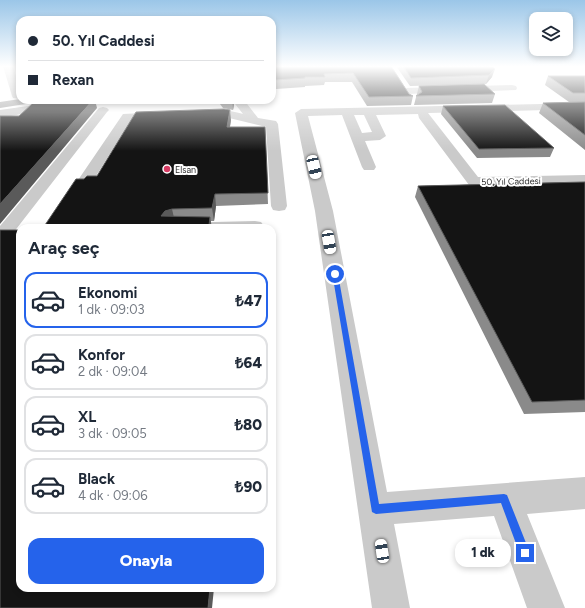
<!DOCTYPE html>
<html lang="tr">
<meta charset="utf-8">
<style>
:root{--surface:#fff;--page:#f2f2f3;--text:#1f2937;--muted:#747a83;--line:#e0e1e3;--accent:#2563eb}
body{margin:0;font-family:Figtree,sans-serif;background:var(--page);color:var(--text);height:100vh;display:flex;flex-direction:column;font-size:15px;white-space:nowrap}
*{box-sizing:border-box;margin:0}
p{font-size:13px;color:var(--muted)}
.icon{flex:none;width:22px;height:22px;fill:none;stroke:currentColor;stroke-width:2;stroke-linecap:round;stroke-linejoin:round}
.map{position:relative;flex:1;overflow:hidden}
.drawer{position:absolute;left:16px;top:224px;width:260px;height:368px;display:flex;flex-direction:column;background:var(--surface);border-radius:12px;box-shadow:0 2px 6px #0003}
.drawer>*{flex:none}
.guide{position:absolute;left:16px;top:16px;width:260px;height:88px;border-radius:12px;box-shadow:0 2px 6px #0003;display:grid;align-content:center;height:88px;padding:0 12px;background:var(--surface)}
.buttons{position:absolute;left:529px;top:12px;display:grid;gap:8px}
.buttons a{display:grid;place-items:center;width:44px;height:44px;border-radius:8px;background:var(--surface);box-shadow:0 2px 6px #0003;font-size:20px}
.end{position:absolute;width:18px;height:18px;margin:-9px;border:5px solid #2563eb;background:#fff;box-shadow:0 0 0 2px #fff}
.from{border-radius:50%}
.bubble{position:absolute;height:28px;border-radius:12px;background:var(--surface);box-shadow:0 2px 6px #0003;font-size:13px;font-weight:800;line-height:28px;text-align:center}
.car{position:absolute;width:12px;height:24px;margin:-12px -6px;border-radius:5px;box-shadow:0 0 3px 1px #0007;background:linear-gradient(#fff 24%,#345 0 40%,#fff 0 76%,#345 0 86%,#fff 0)}
.guide b{display:flex;align-items:center;gap:14px;height:38px;font-size:15px}
.guide b+b{border-top:1px solid var(--line)}
.guide i{width:10px;height:10px;background:var(--text)}
ul{padding:0;list-style:none}
li{display:flex;align-items:center;gap:12px;height:56px;margin:0 8px 6px;padding:0 4px;border:2px solid var(--line);border-radius:12px}
li div{flex:1}
li b{display:block;font-size:15px}
li em{font-style:normal;font-weight:800}
li.selected{border-color:var(--accent)}
li>.icon{width:36px;height:36px;stroke-width:1.5}
h2{padding:0 12px;font-size:18px;line-height:48px}
.primary-button{display:flex;gap:8px;margin-top:auto;padding:8px 12px}
.primary-button a{flex:1;height:46px;border-radius:12px;background:var(--accent);color:#fff;font-size:16px;font-weight:800;line-height:46px;text-align:center}
.map>svg:first-child{display:block}
</style>
<div class="map">
<svg width="585" height="608" viewBox="0 0 585 608">
<rect width="100%" height="100%" fill="#fff"/>
<g fill="none" stroke-linecap="round" stroke-linejoin="round">
<path fill="#cacaca" fill-rule="evenodd" d="M3 66H13L20 89V99L13 98 12 96Z
M512 85 516 86 517 88 516 90 406 94 401 91 406 88Z
M232 100H244L258 118 276 121 278 124 287 206 285 210 279 211 273 210 271 206 266 127 225 117 202 118 196 114C203 105 233 111 243 114Z
M56 102 62 105 60 107 0 118V110Z
M585 103V109L428 113 478 177 585 175V185H469L419 118 418 114 376 115 386 136 380 140 365 141 376 167 374 170H364L362 167 342 115 308 116 333 211 387 492 585 477V509L527 514 565 608H527L494 516 394 524 410 608H372L315 211 295 113 301 109ZM354 115H364L372 132 362 133Z
M103 107 107 108 109 110 107 112 10 237H0V226L99 108Z
M164 112 168 113 170 116 168 119 131 120 88 189H76L74 186 123 114Z
M255 221 261 222 264 226 263 228H166L169 224 175 223Z"/>
<path fill="#a5a5a5" fill-rule="evenodd" d="M20 99V100H38L32 103 0 108V102Z"/>
</g>
<path fill="#8a8a8a" d="M272 66H391L409 94 413 96 411 105 367 106 352 82H325L324 85 305 86V87L276 89 274 85H272Z
M396 66H492V77L486 84 410 86Z
M548 76H585V102H569L545 85Z
M419 86 495 94 492 103 414 105Z
M217 100H234V105L233 110 223 108Z
M585 102V150L539 113 543 103Z
M443 106 554 148 550 157 477 158 441 114Z
M231 120 230 127H265L268 204 216 206 214 221H211V225L43 228 84 179 97 176Z
M585 182V412L524 414 415 197 418 186Z"/>
<path fill="#5a5a5a" d="M495 69 492 77 486 84 489 75Z
M93 100H95L97 108 0 224V204Z
M232 100H234V105L233 110Z
M230 110 231 120 228 137 227 127Z
M215 194 216 206 214 221 212 208Z
M172 209 175 222 161 216 165 211Z
M210 217 212 228 209 225Z
M210 588H214L212 608H208Z"/>
<path fill="#141414" stroke="#5a5a5a" d="M272 66H391L409 94 413 96 369 97 353 73 324 74 325 77H305V78L275 80 274 76H272Z
M403 66H492L495 69 489 75 411 78Z
M548 76H585V93H573Z
M484 84 495 94 416 96 422 92 419 86Z
M55 100H93L0 204V116H19L33 103Z
M585 102V135L543 103Z
M505 105 554 148 479 149 443 106Z
M224 109 230 110 227 127H265L268 193 215 194 212 208 172 209 165 211 161 216 210 217 209 225H242V228H43L76 179H84L87 176H97L136 112Z
M585 182V400L532 402 418 186Z
M0 230H20V588H210L208 608H0Z"/>
<linearGradient id="sky" x2="0" y2="1"><stop stop-color="#9bc6e8"/><stop offset="0.44" stop-color="#fff"/><stop offset="1" stop-color="#fff" stop-opacity="0"/></linearGradient>
<rect width="585" height="151" fill="url(#sky)"/>
<path fill="#2563eb" d="M332 272 338 274 379 504 504 494 507 495 530 553 528 557 525 558 521 557 501 503 376 514 372 512Z"/>
<circle fill="#d73b63" stroke="#fff" stroke-width="1.5" cx="167" cy="169" r="4"/>
<g text-anchor="middle" dominant-baseline="central" stroke-width="4" stroke-linejoin="round" paint-order="stroke">
<g font-size="9" fill="#2d2d2d" stroke="#fff" text-anchor="start">
<text x="175" y="169">Elsan</text>
</g>
<g font-size="9" fill="#2d2d2d" stroke="#fff">
<text transform="translate(511 181) rotate(-1)">50. Yıl Caddesi</text>
</g>
</g>
</svg>
<div class="buttons">
<a><svg class="icon" aria-label="layers" viewBox="0 0 24 24"><path d="M12 4l9 5-9 5-9-5zM3 14l9 5 9-5"/></svg></a>
</div>
<i class="end from" style="left:335px;top:274px"></i>
<i class="end" style="left:525px;top:553px"></i>
<div class="bubble" style="left:455px;top:539px;width:56px">1 dk</div>
<i class="car" style="left:314px;top:167px;rotate:167deg"></i>
<i class="car" style="left:329px;top:242px;rotate:170deg"></i>
<i class="car" style="left:382px;top:551px;rotate:351deg"></i>
<div class="guide">
<b><i class="from"></i>50. Yıl Caddesi</b>
<b><i></i>Rexan</b>
</div>
<section class="drawer">
<h2>Araç seç</h2>
<ul>
<li class="selected"><svg class="icon" aria-label="car" viewBox="0 0 24 24"><path d="M5 17H2v-5l4-1 3-4h7l3 4 3 1v5h-3M9 17h6M6 11h13"/><circle cx="7" cy="17" r="2"/><circle cx="17" cy="17" r="2"/></svg><div><b>Ekonomi</b><p>1 dk · 09:03</p></div><em>₺47</em></li>
<li><svg class="icon" aria-label="car" viewBox="0 0 24 24"><path d="M5 17H2v-5l4-1 3-4h7l3 4 3 1v5h-3M9 17h6M6 11h13"/><circle cx="7" cy="17" r="2"/><circle cx="17" cy="17" r="2"/></svg><div><b>Konfor</b><p>2 dk · 09:04</p></div><em>₺64</em></li>
<li><svg class="icon" aria-label="car" viewBox="0 0 24 24"><path d="M5 17H2v-5l4-1 3-4h7l3 4 3 1v5h-3M9 17h6M6 11h13"/><circle cx="7" cy="17" r="2"/><circle cx="17" cy="17" r="2"/></svg><div><b>XL</b><p>3 dk · 09:05</p></div><em>₺80</em></li>
<li><svg class="icon" aria-label="car" viewBox="0 0 24 24"><path d="M5 17H2v-5l4-1 3-4h7l3 4 3 1v5h-3M9 17h6M6 11h13"/><circle cx="7" cy="17" r="2"/><circle cx="17" cy="17" r="2"/></svg><div><b>Black</b><p>4 dk · 09:06</p></div><em>₺90</em></li>
</ul>
<div class="primary-button"><a>Onayla</a></div>
</section>
</div>
